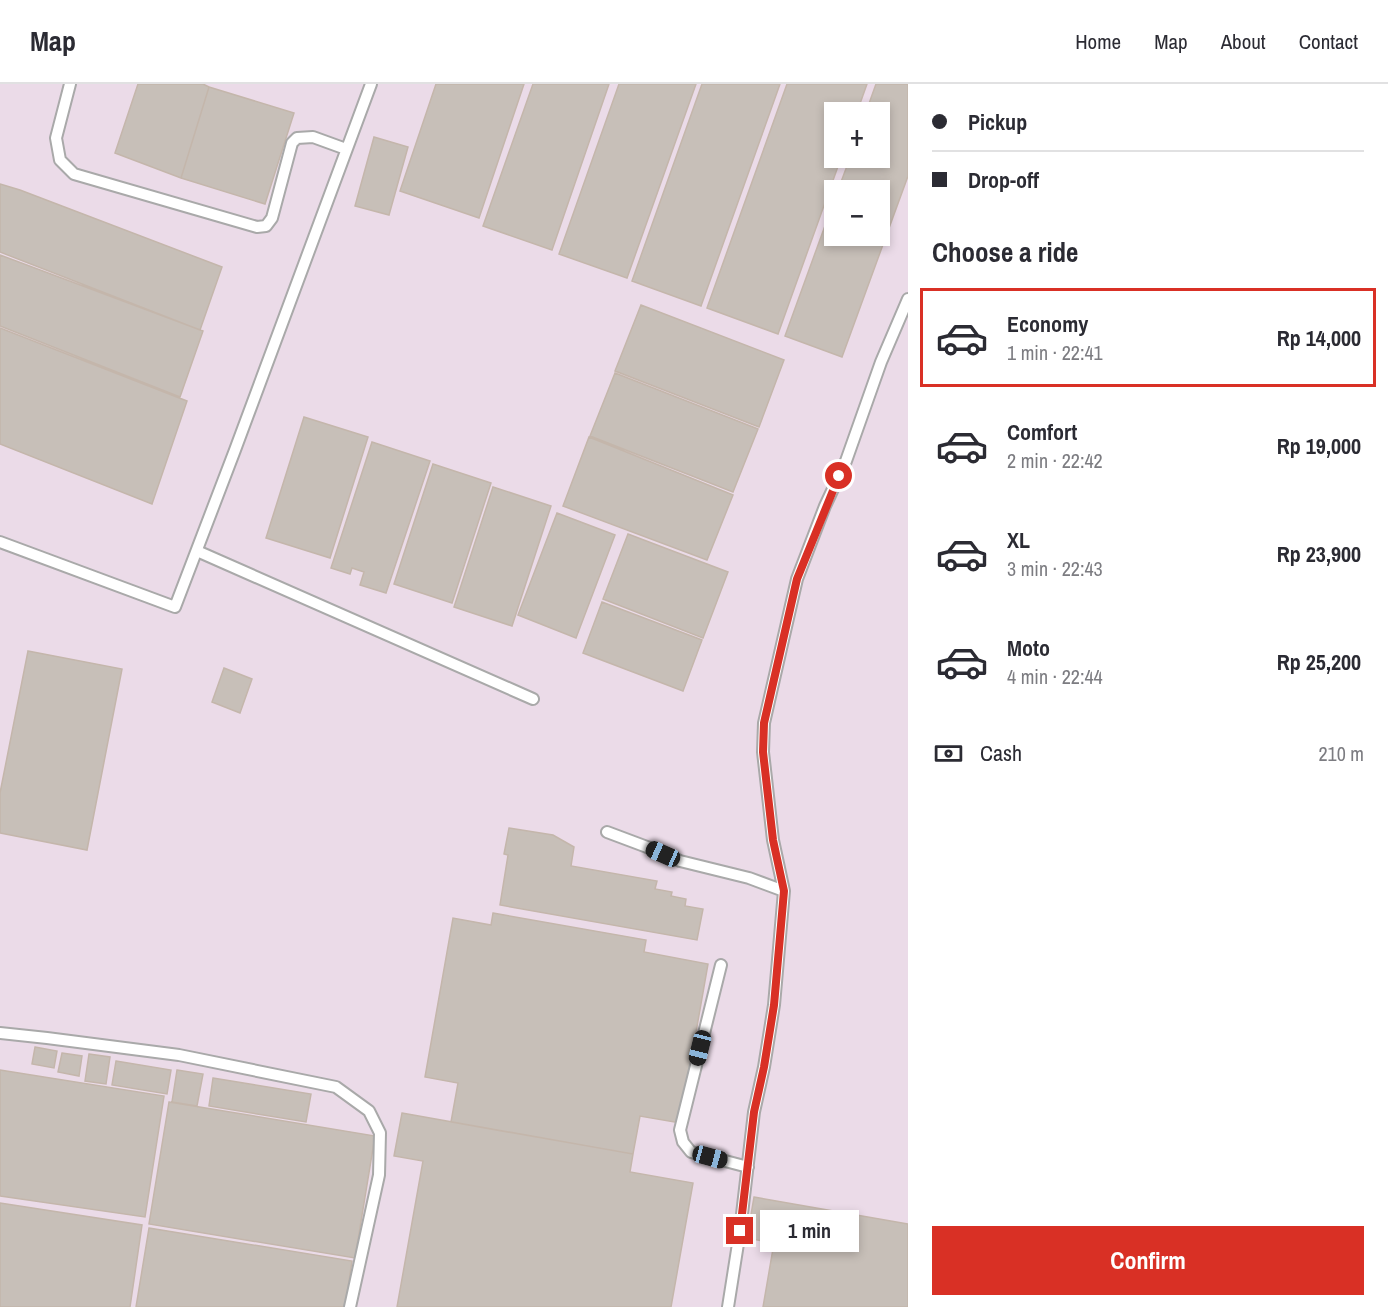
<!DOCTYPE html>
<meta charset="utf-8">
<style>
:root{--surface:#fff;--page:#f2f2f3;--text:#2b2b33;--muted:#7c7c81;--line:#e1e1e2;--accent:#d93025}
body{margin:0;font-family:"Archivo Narrow",sans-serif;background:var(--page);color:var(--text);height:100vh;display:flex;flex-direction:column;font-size:22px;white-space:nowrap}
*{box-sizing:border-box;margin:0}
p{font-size:20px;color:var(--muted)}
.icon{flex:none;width:33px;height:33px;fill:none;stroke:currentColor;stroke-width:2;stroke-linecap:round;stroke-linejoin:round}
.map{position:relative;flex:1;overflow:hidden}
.panel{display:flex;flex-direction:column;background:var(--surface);width:480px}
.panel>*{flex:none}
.guide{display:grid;align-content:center;height:132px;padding:0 24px;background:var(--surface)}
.buttons{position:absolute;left:824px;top:18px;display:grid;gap:12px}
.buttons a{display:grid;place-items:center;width:66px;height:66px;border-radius:0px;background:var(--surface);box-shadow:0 3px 9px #0003;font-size:30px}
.end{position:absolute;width:27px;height:27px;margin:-14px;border:8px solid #d93025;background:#fff;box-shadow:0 0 0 3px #fff}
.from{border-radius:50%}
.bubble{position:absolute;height:42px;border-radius:0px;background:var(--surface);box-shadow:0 3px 9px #0003;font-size:20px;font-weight:700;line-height:42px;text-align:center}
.car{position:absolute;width:18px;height:36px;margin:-18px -9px;border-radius:8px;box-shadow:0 0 4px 2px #0007;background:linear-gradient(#222 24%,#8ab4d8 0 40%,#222 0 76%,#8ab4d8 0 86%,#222 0)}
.guide b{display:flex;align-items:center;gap:21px;height:57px;font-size:22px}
.guide b+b{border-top:2px solid var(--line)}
.guide i{width:15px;height:15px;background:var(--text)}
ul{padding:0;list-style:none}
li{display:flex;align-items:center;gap:18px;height:99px;margin:0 12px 9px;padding:0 12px;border:3px solid transparent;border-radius:0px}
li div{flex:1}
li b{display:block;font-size:22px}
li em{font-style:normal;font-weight:700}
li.selected{border-color:var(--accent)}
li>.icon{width:54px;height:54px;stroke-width:1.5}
h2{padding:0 24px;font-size:27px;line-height:72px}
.pay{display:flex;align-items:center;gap:15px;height:66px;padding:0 24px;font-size:22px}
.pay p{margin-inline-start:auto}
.button{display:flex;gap:12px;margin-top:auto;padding:12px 24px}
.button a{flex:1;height:69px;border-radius:0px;background:var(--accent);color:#fff;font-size:24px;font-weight:700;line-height:69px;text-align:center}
header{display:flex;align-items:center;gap:36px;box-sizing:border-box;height:84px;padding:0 30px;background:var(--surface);border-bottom:2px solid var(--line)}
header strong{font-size:28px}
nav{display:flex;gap:33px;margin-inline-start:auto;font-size:21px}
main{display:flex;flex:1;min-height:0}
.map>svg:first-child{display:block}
</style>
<header>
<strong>Map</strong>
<nav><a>Home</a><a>Map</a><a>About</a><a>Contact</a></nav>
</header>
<main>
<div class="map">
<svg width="908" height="1223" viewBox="0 0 908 1223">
<rect width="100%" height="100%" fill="#f2efe9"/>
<path fill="#ebdbe8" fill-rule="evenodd" d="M0 0H908V1223H0ZM834 28H879V74H834ZM834 106H879V152H834Z"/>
<path fill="#c7bfb8" stroke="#c4b6ab" stroke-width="1.5" d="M138 0H203L209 3 181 94 115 69Z
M436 0H524L479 134 400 107Z
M533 0H609L552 166 483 142Z
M619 0H696L627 194 559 170Z
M702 0H780L701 222 632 197Z
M787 0H867L857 28H834V74H841L778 250 707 224Z
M876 0H908V92L842 273 785 252 834 117V152H879V106H838L850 74H879V28H866Z
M209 3 294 29 265 120 181 94Z
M374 53 408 63 389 131 355 122Z
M0 100 20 106 222 183 200 246 0 168Z
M0 171 203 247 180 313 0 242Z
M641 221 784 276 759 343 615 287Z
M0 244 187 317 152 420 0 360Z
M615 289 758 345 733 408 590 352Z
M304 333 368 353 330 474 266 454Z
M589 353 733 411 707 476 563 422Z
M372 358 430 377 386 509 360 501 364 488 352 484 350 490 331 484Z
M433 380 491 399 452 519 394 500Z
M493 403 551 422 512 542 454 523Z
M557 429 615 451 576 554 518 531Z
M628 450 728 488 703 554 603 515Z
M602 518 702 556 683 607 583 569Z
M28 567 122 585 87 766 0 749V709Z
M224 584 252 595 240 629 212 618Z
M509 744 553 751 574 763 571 782 657 797 655 805 672 808 671 812 686 815 685 822 703 825 697 856 500 821 508 771 504 770Z
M493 829 646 856 644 868 708 880 680 1039 640 1032 633 1070 451 1038 458 999 425 993 453 834 491 841Z
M35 963 57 967 54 984 32 980Z
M62 969 82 972 79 992 58 988Z
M89 970 110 973 106 1000 85 997Z
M116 977 171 986 167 1010 112 1001Z
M0 986 164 1012 145 1133 0 1112Z
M177 986 203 990 197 1022 172 1018Z
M213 994 311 1010 306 1038 209 1022Z
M169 1018 375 1052 355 1174 149 1140Z
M402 1029 633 1070 630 1088 693 1099 671 1223H397L423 1077 394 1072Z
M754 1113 908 1140V1223H763L774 1159 747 1154Z
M0 1119 142 1141 130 1223H0Z
M149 1144 352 1177 345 1223H136Z"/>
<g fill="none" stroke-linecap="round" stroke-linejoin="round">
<g stroke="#a9a9a9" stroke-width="14">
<path id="lane" d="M70 0 56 54 60 76 74 90 257 143 266 142 272 134 292 59 297 54 313 53 346 65
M0 458 175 523 235 366 371 0
M197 467 533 615
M607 748 647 763 680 777 749 794 784 807
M721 881 680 1046 683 1058 691 1068 748 1083
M0 949 47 954 179 971 336 1003 369 1027 380 1049 379 1091 350 1223
M728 1223 740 1147 754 1028 764 983 774 921 784 807 773 756 763 668 764 639 797 495 825 422 846 377 881 278 908 215"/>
</g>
<use href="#lane" stroke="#fff" stroke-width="10"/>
</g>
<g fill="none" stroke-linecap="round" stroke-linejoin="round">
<path stroke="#d93025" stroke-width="8" d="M740 1147 754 1028 764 983 774 921 784 807 773 756 763 668 764 639 797 495 839 392"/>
</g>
</svg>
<div class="buttons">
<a>+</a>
<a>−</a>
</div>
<i class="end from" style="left:839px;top:392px"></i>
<i class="end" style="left:740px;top:1147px"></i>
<div class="bubble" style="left:760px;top:1126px;width:99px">1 min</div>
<i class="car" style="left:663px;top:770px;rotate:294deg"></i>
<i class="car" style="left:700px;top:964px;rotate:194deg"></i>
<i class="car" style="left:710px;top:1073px;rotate:105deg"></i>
</div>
<section class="panel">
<div class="guide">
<b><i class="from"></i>Pickup</b>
<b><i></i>Drop-off</b>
</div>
<h2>Choose a ride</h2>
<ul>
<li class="selected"><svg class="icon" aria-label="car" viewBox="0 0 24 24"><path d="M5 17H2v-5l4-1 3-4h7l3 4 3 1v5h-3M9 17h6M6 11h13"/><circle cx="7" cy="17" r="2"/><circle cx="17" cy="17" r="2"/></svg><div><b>Economy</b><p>1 min · 22:41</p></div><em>Rp 14,000</em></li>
<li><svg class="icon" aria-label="car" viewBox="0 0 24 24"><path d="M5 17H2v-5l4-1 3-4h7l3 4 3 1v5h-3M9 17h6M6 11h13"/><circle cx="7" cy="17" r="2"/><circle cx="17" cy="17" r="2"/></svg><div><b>Comfort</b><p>2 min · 22:42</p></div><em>Rp 19,000</em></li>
<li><svg class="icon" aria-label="car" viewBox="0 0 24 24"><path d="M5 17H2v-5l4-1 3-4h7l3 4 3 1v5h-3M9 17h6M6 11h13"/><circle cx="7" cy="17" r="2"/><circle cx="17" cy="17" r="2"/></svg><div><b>XL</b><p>3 min · 22:43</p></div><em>Rp 23,900</em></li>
<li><svg class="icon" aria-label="car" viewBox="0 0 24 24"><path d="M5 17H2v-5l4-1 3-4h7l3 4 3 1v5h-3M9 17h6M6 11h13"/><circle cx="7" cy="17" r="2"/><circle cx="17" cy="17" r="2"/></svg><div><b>Moto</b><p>4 min · 22:44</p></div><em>Rp 25,200</em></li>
</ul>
<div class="pay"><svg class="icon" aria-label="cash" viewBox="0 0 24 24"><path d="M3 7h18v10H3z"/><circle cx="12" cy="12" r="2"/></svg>Cash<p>210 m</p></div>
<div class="button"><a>Confirm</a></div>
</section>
</main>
